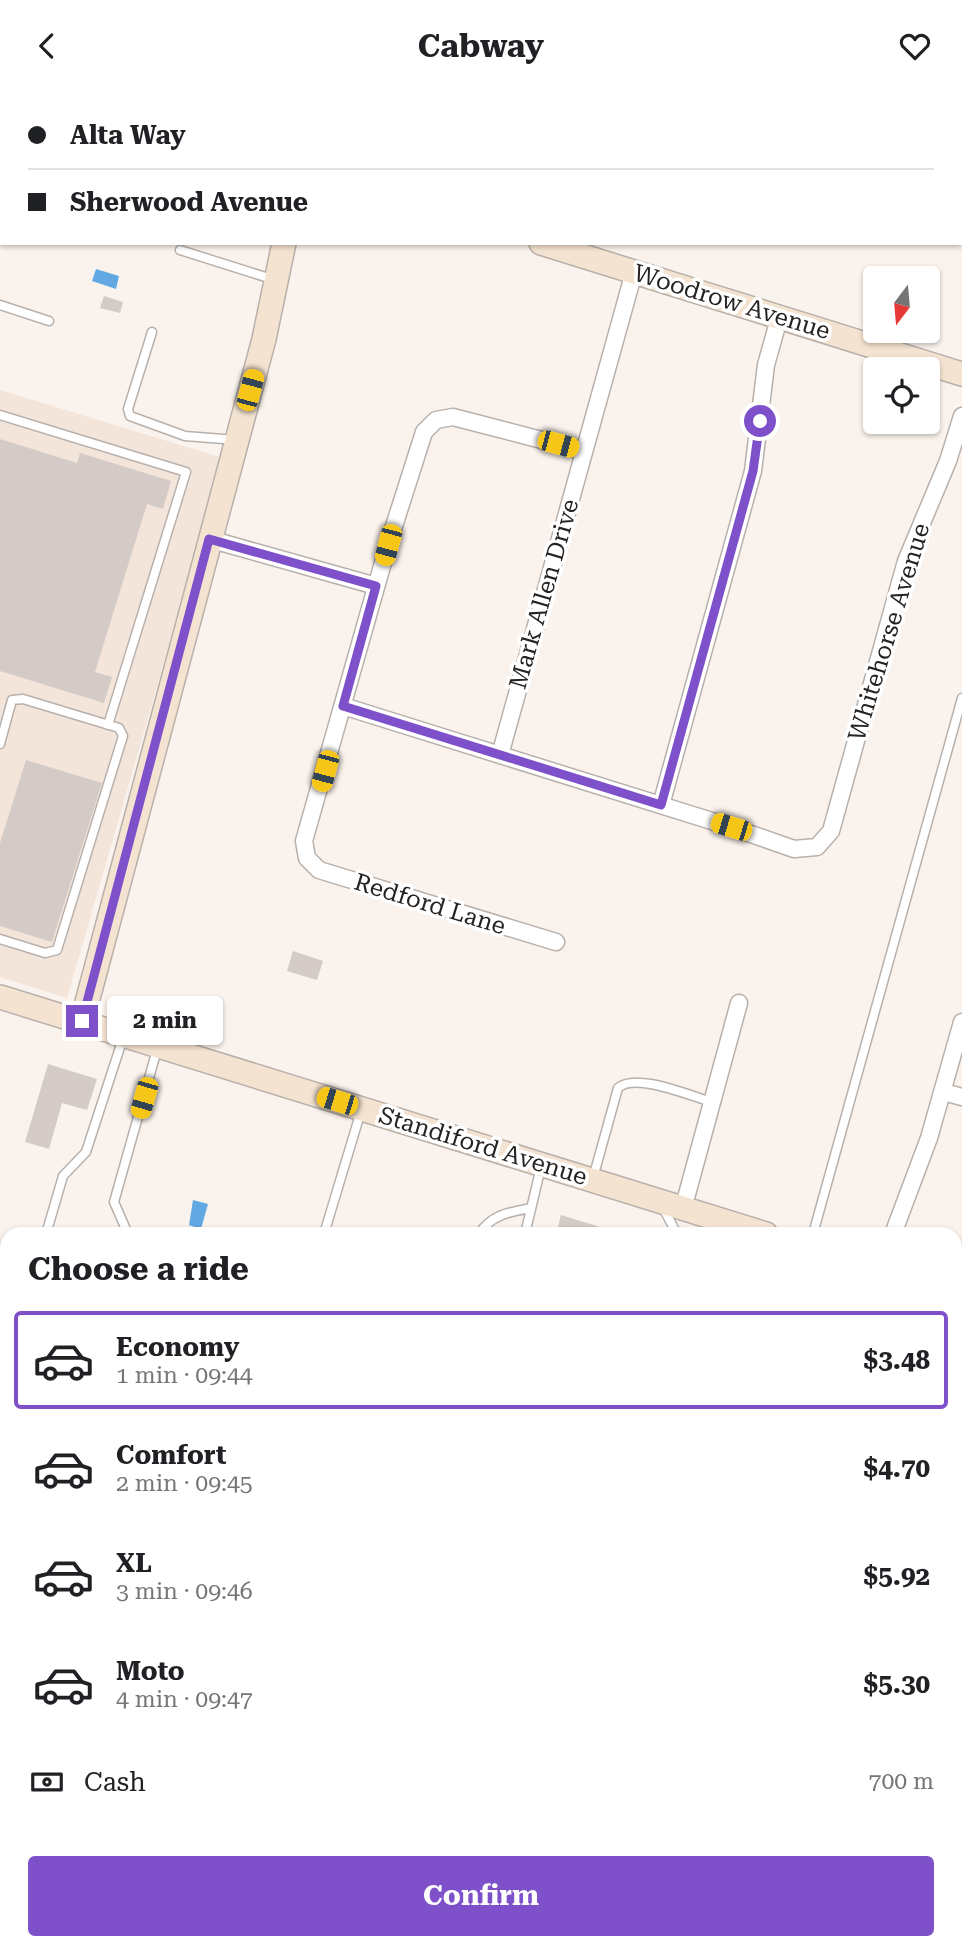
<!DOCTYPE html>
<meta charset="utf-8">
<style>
:root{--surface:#fff;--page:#f6f6f6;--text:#202124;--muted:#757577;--line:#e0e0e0;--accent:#7e50c9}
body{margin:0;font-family:"Roboto Serif",serif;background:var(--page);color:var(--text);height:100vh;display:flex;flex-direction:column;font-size:26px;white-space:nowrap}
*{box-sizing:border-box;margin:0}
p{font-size:23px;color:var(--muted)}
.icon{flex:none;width:38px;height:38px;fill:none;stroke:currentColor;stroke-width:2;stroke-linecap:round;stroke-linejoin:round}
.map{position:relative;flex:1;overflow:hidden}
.sheet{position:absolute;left:0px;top:1136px;width:962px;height:723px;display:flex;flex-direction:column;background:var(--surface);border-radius:21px 21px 0 0;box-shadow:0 2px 5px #0004}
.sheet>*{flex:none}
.guide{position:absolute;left:0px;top:0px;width:962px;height:154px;box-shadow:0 2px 5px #0004;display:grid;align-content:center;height:154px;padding:0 28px;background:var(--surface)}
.needle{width:46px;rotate:196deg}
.fabs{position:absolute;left:863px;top:175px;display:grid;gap:14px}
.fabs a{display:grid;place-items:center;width:77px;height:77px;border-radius:7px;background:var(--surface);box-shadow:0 2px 5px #0004;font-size:35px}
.end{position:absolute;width:32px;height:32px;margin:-16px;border:9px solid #7e50c9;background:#fff;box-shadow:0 0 0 4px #fff}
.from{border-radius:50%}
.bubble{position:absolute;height:49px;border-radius:7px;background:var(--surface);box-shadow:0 2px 5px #0004;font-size:23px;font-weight:700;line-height:49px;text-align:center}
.car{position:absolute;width:21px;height:42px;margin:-21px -10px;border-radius:9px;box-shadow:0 0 5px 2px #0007;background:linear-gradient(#f5c518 24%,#345 0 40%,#f5c518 0 76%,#345 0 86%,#f5c518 0)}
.guide b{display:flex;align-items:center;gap:24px;height:66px;font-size:26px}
.guide b+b{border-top:2px solid var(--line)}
.guide i{width:18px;height:18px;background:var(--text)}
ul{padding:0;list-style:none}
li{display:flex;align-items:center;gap:21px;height:98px;margin:0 14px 10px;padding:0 14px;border:4px solid transparent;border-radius:7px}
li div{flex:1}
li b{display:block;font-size:26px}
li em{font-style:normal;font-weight:700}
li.on{border-color:var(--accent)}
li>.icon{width:63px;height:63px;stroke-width:1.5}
h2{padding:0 28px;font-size:32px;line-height:84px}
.pay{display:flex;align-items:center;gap:18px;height:77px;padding:0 28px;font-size:26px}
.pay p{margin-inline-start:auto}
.cta{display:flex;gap:14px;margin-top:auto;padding:14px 28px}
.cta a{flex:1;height:80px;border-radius:7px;background:var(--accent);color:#fff;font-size:28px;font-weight:700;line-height:80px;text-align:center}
header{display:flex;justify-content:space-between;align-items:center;height:91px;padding:0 28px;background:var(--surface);font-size:32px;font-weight:700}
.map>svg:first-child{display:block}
</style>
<header><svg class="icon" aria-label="back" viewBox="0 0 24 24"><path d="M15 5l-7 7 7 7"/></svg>Cabway<svg class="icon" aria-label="heart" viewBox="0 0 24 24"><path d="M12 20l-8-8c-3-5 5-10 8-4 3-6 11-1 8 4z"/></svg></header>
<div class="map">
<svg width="962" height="1858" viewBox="0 0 962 1858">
<rect width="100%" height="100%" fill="#faf2ec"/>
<path fill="#f4e5da" d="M0 299 223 367 67 907 0 886Z"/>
<path fill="#62a8e3" d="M96 178 119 185 116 198 92 190Z
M193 1109 208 1113 201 1138 189 1134Z"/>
<path fill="#d4cac6" d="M104 205 123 211 120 222 100 217Z
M0 348 77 372 80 362 171 390 163 418 147 413 95 581 112 586 104 612 0 580Z
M26 669 102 692 52 851 0 835V752Z
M293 860 323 870 317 889 287 880Z
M48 973 97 988 87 1019 62 1012 49 1058 25 1051Z
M561 1124 613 1140 612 1143H556Z"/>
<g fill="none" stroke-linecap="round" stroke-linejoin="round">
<g stroke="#b8b0ab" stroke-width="11">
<path id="lane" d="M23 2 24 0
M0 68 2 63
M0 99 2 100
M180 159 275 189
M0 214 49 230
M152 241 128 318 130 325 185 345 236 349
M0 324 186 381 108 634
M0 653 12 609 23 608 119 637 123 645 57 859 45 862 0 848
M593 1087 618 997C636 981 690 1005 712 1011
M662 1115 677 1143
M46 1143 63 1085 86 1061 123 947
M128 1143 114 1111 158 955
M324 1143 361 1020
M479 1143C492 1123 510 1121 531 1117
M525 1143 541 1076
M813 1143 962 607"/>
</g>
<g stroke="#b8b0ab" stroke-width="19">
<path id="street" d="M647 0 652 2
M871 2 872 0
M209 448 376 495
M343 615 731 736 794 758 817 756 831 740 906 470 948 370 962 325
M500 664 634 181
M661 714 753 380 766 274 780 224
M556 851 319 779 307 767 304 750 388 454 424 341 436 329 453 326 584 360
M944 1001 962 1006
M683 1118 739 912
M893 1143 929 1047 962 931
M956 1459 962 1460
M0 1659 7 1636
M956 1692 962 1670
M375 1852 396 1858
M112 1858 114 1852
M289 1858 291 1852
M734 1858 736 1852
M908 1858 910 1852"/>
</g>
<g stroke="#b8b0ab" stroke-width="26">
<path id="secondary" d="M40 0 46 2
M325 2V0
M541 152 962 283
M0 906 766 1143
M82 930 264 248 284 152
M956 1199 962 1201"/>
</g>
<use href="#lane" stroke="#fff" stroke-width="8"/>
<use href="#street" stroke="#fff" stroke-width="16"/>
<use href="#secondary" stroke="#f4e3d0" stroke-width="23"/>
</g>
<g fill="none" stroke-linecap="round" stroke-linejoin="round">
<path stroke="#7e50c9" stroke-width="9" d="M82 930 209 448 376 495 343 615 661 714 753 380 760 330"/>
</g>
<g text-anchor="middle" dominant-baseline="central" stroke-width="7" stroke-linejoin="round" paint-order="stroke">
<g font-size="24" fill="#252220" stroke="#fff">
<text transform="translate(732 211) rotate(17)">Woodrow Avenue</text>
<text transform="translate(544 503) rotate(-74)">Mark Allen Drive</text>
<text transform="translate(889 541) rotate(-73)">Whitehorse Avenue</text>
<text transform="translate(430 813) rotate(17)">Redford Lane</text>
<text transform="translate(483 1055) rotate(17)">Standiford Avenue</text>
</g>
</g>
</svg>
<div class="fabs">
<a><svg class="needle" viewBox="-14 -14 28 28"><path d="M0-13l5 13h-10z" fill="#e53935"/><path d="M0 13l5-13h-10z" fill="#757577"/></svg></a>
<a><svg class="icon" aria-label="locate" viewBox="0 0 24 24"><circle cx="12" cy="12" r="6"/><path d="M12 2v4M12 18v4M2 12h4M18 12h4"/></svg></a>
</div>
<i class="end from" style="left:760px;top:330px"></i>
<i class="end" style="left:82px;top:930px"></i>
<div class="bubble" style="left:107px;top:905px;width:116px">2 min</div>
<i class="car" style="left:250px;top:299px;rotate:15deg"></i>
<i class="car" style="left:558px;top:353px;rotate:105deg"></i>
<i class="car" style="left:388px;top:454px;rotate:195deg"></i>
<i class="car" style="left:325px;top:680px;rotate:195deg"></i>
<i class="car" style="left:731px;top:736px;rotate:287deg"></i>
<i class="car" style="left:144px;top:1007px;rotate:196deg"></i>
<i class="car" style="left:337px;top:1010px;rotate:287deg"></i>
<div class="guide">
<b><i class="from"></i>Alta Way</b>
<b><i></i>Sherwood Avenue</b>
</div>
<section class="sheet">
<h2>Choose a ride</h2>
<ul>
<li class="on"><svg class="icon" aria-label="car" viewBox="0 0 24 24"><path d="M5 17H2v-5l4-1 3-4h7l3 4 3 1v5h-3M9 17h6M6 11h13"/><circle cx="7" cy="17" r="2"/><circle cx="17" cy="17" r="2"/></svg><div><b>Economy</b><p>1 min · 09:44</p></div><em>$3.48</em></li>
<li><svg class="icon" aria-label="car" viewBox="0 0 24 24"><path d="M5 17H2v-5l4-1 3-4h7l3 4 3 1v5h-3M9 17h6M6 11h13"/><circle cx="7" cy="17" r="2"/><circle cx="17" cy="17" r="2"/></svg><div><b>Comfort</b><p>2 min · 09:45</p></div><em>$4.70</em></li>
<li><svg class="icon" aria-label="car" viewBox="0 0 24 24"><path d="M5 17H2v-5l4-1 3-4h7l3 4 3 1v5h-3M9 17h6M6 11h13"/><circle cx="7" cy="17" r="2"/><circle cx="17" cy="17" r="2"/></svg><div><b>XL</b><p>3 min · 09:46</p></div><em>$5.92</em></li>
<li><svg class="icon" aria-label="car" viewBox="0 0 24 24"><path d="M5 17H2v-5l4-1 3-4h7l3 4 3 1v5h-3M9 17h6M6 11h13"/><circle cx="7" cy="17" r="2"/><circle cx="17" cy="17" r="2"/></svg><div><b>Moto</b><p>4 min · 09:47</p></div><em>$5.30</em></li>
</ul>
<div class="pay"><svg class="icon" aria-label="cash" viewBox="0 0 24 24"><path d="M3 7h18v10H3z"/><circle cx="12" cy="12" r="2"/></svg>Cash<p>700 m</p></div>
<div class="cta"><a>Confirm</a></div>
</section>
</div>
